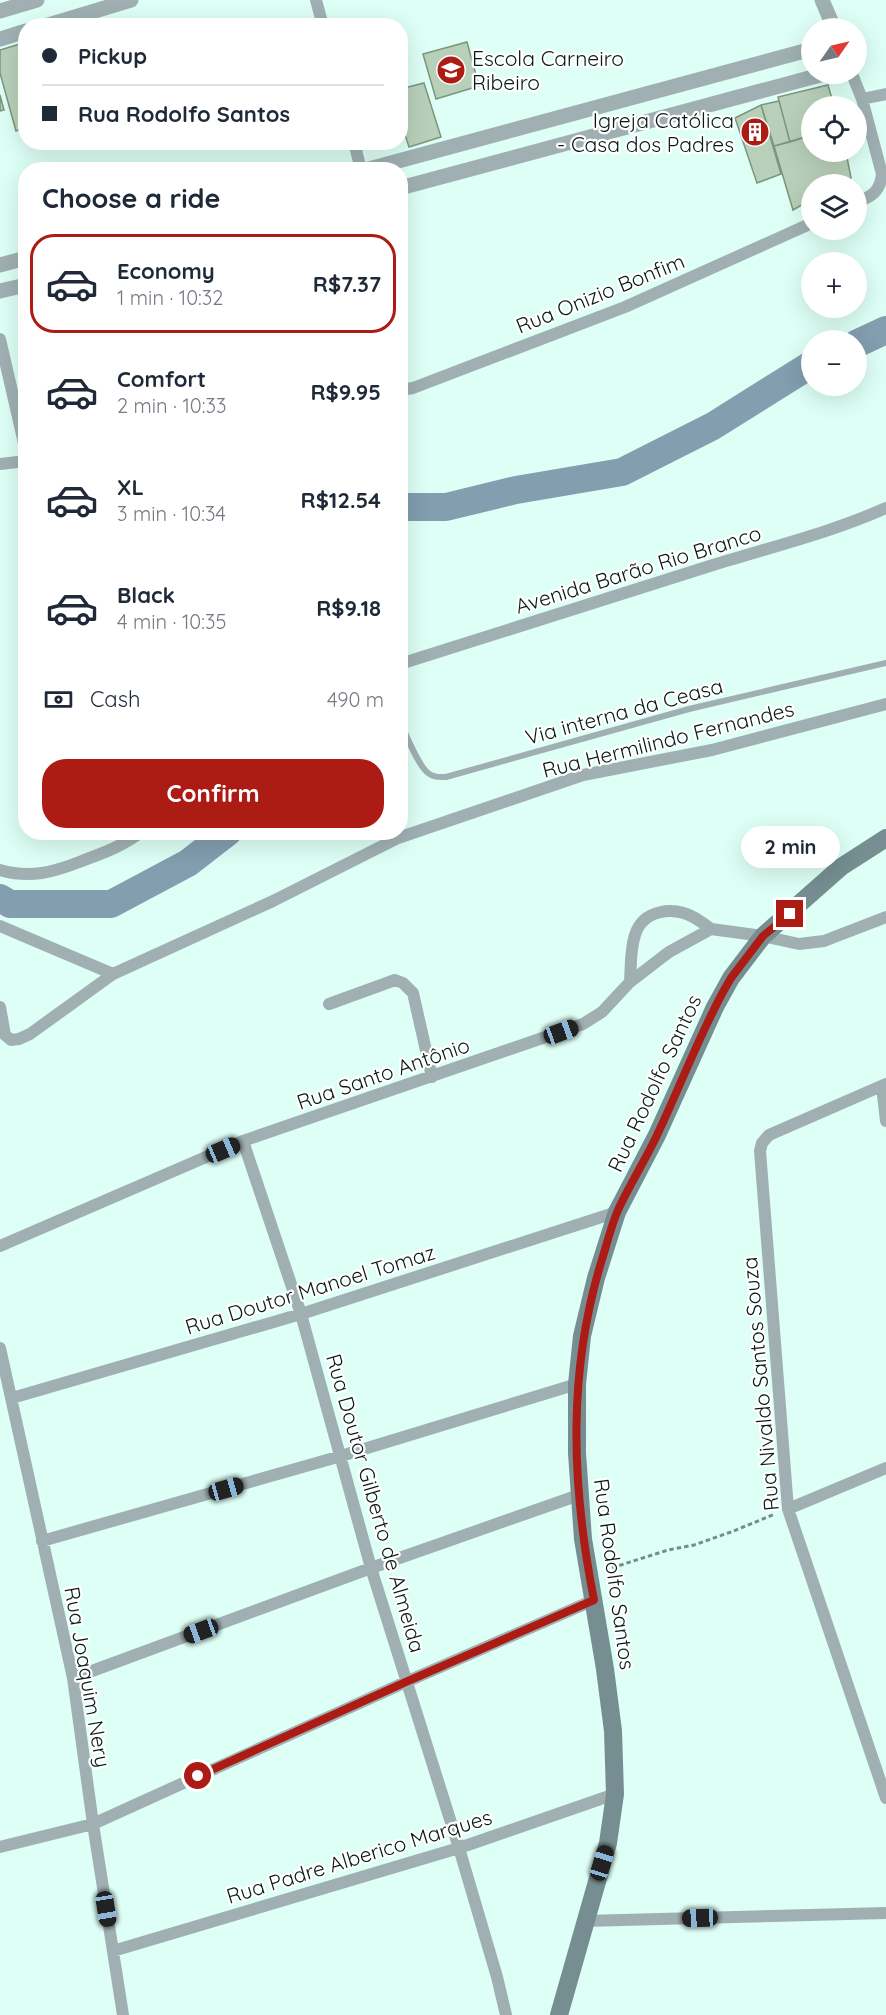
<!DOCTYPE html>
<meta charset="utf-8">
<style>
:root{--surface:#fff;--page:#f6f6f7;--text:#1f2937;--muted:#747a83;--line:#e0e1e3;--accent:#ac1b14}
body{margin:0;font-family:Quicksand,sans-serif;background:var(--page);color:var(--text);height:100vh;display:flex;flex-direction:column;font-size:22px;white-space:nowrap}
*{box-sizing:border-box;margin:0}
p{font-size:20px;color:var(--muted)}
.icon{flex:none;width:33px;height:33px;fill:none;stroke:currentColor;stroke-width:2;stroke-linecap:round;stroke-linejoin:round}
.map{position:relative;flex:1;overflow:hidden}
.side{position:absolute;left:18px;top:162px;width:390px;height:678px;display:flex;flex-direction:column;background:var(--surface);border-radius:24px;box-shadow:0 6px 24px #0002}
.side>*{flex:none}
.top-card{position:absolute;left:18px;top:18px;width:390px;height:132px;border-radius:24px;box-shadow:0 6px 24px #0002;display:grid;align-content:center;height:132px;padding:0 24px;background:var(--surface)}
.needle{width:39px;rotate:56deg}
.buttons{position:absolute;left:801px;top:18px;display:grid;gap:12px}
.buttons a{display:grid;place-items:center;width:66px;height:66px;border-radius:50%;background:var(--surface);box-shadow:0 6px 24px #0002;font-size:30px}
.end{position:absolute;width:27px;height:27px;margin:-14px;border:8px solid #ac1b14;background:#fff;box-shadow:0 0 0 3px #fff}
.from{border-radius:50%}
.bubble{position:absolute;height:42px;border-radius:21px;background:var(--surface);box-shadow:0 6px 24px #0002;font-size:20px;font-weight:700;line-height:42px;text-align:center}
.car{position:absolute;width:18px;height:36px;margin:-18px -9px;border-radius:8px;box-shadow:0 0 4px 2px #0007;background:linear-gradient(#222 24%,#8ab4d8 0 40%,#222 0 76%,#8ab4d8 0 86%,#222 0)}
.top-card b{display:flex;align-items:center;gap:21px;height:57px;font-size:22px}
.top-card b+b{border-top:2px solid var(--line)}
.top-card i{width:15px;height:15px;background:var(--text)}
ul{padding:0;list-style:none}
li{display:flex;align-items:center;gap:18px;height:99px;margin:0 12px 9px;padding:0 12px;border:3px solid transparent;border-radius:24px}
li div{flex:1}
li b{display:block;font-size:22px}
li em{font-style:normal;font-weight:700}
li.on{border-color:var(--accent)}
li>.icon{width:54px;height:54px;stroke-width:1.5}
h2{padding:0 24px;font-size:27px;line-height:72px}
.pay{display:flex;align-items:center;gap:15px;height:66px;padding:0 24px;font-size:22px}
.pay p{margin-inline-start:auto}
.cta{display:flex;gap:12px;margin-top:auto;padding:12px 24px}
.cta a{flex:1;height:69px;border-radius:24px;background:var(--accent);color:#fff;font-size:24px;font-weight:700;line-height:69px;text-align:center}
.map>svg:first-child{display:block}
</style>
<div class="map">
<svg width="886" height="2015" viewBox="0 0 886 2015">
<rect width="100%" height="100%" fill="#ddfff5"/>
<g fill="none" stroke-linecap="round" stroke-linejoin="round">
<path stroke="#829eaf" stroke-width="28" d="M856 344 886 330
M400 507H446L516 490 622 472 713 426 812 364
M0 898 10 904H111L188 863 228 832"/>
</g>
<path fill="#b8d0b9" stroke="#7c967d" stroke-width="1.5" d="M467 42 479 86 436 99 423 54Z
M20 44 26 65V128L16 131 0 73V50Z
M424 83 441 137 409 147 400 119V89Z
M828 85 834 106H812V135L790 142 778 97Z
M0 95 4 110 0 111Z
M779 101 790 142 774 146 761 105Z
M761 105 781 174 757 183 735 118Z
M812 135V152H846L851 178 839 184H812V199L793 210 774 146Z"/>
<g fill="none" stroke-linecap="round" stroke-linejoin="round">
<path stroke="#748d86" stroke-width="3" stroke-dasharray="4.5 3" stroke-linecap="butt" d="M605 1570 668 1550 694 1545 731 1532 775 1514"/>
<path stroke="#a0b0b2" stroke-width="6" d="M400 722C407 736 417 764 428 773 434 778 440 777 446 777L689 709 886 663"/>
<path stroke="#a0b0b2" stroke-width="12" d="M316 0 323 26
M852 74 862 99 882 174C880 192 872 196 856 203
M862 99 886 94
M354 142 361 170
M0 339 26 452
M400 390 413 388 625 307 812 223
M0 464 26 461
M400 664C505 631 609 598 713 565 771 547 830 533 886 508
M0 870C30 879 54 872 82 861 103 853 123 846 141 832
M0 926 113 974
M630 982C631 967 630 950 635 935 643 909 674 906 695 918 700 921 706 925 711 929
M329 1004 395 980 403 983 413 993 432 1077
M0 1007 5 1035 11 1040 19 1039 30 1034 113 974 273 901 398 838 583 775 712 750 886 704
M886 1084 769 1135 762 1143 760 1151 788 1509 886 1798
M882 1086 886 1121
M243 1141 301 1314 371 1568 459 1848 497 1977 506 2015
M0 1246 243 1141 583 1024 602 1012 630 982 669 952 711 929 763 936 799 944 824 941 886 917
M0 1348 73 1678 93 1824 123 2015
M12 1398 301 1314 617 1212
M788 1509 886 1468
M42 1541 341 1456 577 1384
M73 1678 371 1568 579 1495
M0 1847 93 1824 408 1681 594 1600
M584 1921 886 1913
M113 1951 459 1848 615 1794"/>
<path stroke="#a0b0b2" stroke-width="15" d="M822 0 834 28
M0 11 37 0
M45 26 131 0
M0 39 26 31
M365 170 812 49
M400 188 824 74
M0 265 26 258
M0 291 26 285"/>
<path stroke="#768e91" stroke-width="18" d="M559 2015 608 1843 615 1794 613 1731 605 1669 583 1539 577 1453V1384L582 1336 596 1278 617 1212 657 1135 715 1007 731 978 763 936 841 867 886 838"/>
</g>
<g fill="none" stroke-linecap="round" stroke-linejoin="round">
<path stroke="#ac1b14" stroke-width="8" d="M198 1776 408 1681 594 1600C571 1483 567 1368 604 1253 608 1239 612 1224 618 1210 630 1184 646 1159 658 1133 680 1087 698 1038 723 992L731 978 763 936 790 914"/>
</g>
<defs>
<g id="school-disc" transform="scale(1.5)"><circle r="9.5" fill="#ac1b14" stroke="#fff"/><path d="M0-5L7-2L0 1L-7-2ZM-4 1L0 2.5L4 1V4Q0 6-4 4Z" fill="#fff"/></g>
<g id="building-disc" transform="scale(1.5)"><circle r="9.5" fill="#ac1b14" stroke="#fff"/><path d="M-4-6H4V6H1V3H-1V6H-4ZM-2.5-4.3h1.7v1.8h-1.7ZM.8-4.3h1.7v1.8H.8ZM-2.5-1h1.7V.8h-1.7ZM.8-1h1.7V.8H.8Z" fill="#fff"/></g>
</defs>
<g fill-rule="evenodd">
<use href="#school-disc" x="451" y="70"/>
<use href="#building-disc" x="755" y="132"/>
</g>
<g text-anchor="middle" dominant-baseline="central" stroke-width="4.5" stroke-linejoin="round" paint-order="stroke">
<g font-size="21" fill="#091915" stroke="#fff" text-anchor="start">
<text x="472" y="58">Escola Carneiro<tspan x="472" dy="24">Ribeiro</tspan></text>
<text x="734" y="120" text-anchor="end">Igreja Católica<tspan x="734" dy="24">- Casa dos Padres</tspan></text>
</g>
<g font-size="21" fill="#091915" stroke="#fff">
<text transform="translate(600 293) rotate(-22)">Rua Onizio Bonfim</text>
<text transform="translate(638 569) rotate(-17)">Avenida Barão Rio Branco</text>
<text transform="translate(624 711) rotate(-15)">Via interna da Ceasa</text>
<text transform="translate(668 739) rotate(-14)">Rua Hermilindo Fernandes</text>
<text transform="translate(383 1073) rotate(-19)">Rua Santo Antônio</text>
<text transform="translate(654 1083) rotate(-65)">Rua Rodolfo Santos</text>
<text transform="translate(310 1289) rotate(-17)">Rua Doutor Manoel Tomaz</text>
<text transform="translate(760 1384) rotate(-95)">Rua Nivaldo Santos Souza</text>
<text transform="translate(376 1503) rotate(74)">Rua Doutor Gilberto de Almeida</text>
<text transform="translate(615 1574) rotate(82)">Rua Rodolfo Santos</text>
<text transform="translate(88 1677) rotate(80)">Rua Joaquim Nery</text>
<text transform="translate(359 1856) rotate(-17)">Rua Padre Alberico Marques</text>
</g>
</g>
</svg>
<div class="buttons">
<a><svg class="needle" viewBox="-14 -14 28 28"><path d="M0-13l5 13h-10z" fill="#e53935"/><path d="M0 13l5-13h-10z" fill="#747a83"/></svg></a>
<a><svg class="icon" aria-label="locate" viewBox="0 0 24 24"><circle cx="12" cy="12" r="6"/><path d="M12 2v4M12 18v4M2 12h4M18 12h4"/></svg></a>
<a><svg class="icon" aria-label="layers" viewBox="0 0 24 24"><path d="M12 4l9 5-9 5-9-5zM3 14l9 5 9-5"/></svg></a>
<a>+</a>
<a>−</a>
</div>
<i class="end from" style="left:198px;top:1776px"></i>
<i class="end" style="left:790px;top:914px"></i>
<div class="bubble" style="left:741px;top:826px;width:99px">2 min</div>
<i class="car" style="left:561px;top:1032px;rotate:70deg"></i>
<i class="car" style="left:223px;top:1150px;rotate:67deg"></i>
<i class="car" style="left:226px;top:1489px;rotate:74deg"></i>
<i class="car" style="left:201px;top:1631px;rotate:250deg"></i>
<i class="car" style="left:602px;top:1863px;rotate:17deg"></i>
<i class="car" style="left:106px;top:1909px;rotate:171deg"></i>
<i class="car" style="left:700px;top:1918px;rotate:268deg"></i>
<div class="top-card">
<b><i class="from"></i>Pickup</b>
<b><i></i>Rua Rodolfo Santos</b>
</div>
<section class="side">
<h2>Choose a ride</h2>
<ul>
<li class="on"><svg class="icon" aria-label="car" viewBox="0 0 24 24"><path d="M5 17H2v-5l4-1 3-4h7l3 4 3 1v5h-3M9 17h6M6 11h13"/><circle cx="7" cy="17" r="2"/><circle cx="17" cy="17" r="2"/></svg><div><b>Economy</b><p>1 min · 10:32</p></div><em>R$7.37</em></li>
<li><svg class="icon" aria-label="car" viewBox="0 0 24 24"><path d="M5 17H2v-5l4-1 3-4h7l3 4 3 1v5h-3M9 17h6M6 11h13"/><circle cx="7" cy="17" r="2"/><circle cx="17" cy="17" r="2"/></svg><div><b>Comfort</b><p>2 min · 10:33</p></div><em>R$9.95</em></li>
<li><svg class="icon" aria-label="car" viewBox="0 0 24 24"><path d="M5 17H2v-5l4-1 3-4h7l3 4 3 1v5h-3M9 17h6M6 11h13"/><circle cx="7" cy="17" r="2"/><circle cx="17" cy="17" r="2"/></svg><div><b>XL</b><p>3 min · 10:34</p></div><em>R$12.54</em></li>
<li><svg class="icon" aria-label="car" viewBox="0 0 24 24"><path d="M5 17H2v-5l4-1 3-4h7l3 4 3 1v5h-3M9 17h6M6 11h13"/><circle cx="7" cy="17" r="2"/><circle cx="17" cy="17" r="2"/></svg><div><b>Black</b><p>4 min · 10:35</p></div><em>R$9.18</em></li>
</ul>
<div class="pay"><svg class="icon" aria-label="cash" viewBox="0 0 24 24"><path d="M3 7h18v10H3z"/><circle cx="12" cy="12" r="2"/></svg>Cash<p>490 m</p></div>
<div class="cta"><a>Confirm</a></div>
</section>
</div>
